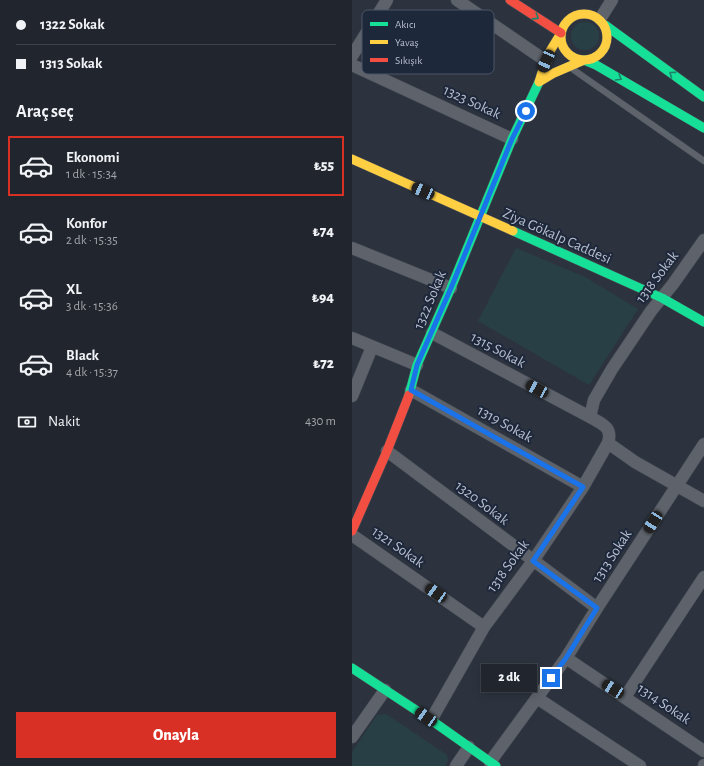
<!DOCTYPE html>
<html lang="tr">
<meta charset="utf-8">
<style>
:root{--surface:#21262e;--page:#2d323a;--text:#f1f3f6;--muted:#a2a5aa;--line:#3e434a;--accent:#d93025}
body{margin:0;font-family:"Alegreya Sans",sans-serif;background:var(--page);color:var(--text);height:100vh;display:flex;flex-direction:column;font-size:15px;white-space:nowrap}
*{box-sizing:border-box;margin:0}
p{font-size:13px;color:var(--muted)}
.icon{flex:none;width:22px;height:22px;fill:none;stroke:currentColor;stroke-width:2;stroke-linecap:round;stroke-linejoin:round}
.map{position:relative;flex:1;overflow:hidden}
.side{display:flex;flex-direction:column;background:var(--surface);width:352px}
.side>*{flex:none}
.hud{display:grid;align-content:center;height:88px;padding:0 16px;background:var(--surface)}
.end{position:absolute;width:18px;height:18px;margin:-9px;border:5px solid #1a73e8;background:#fff;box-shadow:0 0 0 2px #fff}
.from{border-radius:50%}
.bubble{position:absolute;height:28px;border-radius:0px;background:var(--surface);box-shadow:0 2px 10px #0003,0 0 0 1px var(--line);font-size:13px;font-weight:800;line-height:28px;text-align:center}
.car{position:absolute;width:12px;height:24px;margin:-12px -6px;border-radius:5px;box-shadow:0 0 3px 1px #0007;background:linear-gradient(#222 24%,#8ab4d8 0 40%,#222 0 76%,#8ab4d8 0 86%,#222 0)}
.hud b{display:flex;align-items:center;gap:14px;height:38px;font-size:15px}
.hud b+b{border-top:1px solid var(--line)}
.hud i{width:10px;height:10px;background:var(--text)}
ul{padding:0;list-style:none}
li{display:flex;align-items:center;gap:12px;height:60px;margin:0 8px 6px;padding:0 8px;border:2px solid transparent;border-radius:0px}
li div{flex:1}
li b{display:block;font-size:15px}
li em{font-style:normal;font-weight:800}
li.selected{border-color:var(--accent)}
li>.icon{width:36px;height:36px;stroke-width:1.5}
h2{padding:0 16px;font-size:18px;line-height:48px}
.pay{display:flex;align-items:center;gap:10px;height:44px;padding:0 16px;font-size:15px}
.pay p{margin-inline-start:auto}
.action{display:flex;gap:8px;margin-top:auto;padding:8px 16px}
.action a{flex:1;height:46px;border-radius:0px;background:var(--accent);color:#fff;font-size:16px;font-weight:800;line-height:46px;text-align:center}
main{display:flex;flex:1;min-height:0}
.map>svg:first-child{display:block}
</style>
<main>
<section class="side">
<div class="hud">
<b><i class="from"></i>1322 Sokak</b>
<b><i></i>1313 Sokak</b>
</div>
<h2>Araç seç</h2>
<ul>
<li class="selected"><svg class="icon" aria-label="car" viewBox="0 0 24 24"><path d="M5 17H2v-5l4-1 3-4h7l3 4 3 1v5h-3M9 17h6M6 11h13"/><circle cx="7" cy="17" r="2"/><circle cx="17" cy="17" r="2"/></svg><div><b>Ekonomi</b><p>1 dk · 15:34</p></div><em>₺55</em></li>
<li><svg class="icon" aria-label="car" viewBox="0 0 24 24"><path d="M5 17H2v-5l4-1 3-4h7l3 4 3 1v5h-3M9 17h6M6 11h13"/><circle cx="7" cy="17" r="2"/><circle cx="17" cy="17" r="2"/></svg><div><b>Konfor</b><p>2 dk · 15:35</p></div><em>₺74</em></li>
<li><svg class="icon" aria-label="car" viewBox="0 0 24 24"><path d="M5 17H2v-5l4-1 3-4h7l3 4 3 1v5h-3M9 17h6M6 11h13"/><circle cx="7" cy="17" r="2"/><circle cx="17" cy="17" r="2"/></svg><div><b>XL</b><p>3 dk · 15:36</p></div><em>₺94</em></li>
<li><svg class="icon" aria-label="car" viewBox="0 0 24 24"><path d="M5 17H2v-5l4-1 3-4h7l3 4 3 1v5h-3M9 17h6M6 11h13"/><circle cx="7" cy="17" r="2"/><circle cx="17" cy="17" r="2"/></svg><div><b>Black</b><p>4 dk · 15:37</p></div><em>₺72</em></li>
</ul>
<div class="pay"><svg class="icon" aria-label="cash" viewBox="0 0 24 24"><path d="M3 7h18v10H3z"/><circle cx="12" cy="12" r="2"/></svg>Nakit<p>430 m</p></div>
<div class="action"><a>Onayla</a></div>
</section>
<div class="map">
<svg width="352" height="766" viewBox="0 0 352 766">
<rect width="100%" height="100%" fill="#2c333e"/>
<path fill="#283f46" d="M219 36a14 14 0 1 1 28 0a14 14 0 1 1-28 0Z
M164 248 233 277 286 309 237 385 126 321Z
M34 714 95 755 96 761 93 766H0V752L25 715Z"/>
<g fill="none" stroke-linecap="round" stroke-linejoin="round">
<g stroke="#494e56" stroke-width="7">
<path id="lane" d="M219 68 352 161"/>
</g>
<g stroke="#494e56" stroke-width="13">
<path id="street" d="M105 0 194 61
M248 19 260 0
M0 56 35 0
M0 65 160 139
M0 248 99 288
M0 338 65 365
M59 390 231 487
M0 396 20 347
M238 417 242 400 260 369 299 311 321 284 352 240
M256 443 283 462 352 501
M35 451 245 608
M0 535 132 627
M214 658 352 751
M273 697 352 577
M185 698 288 766
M79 720 132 627 181 561 231 487 256 443C261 427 250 424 238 417L80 333
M0 737 33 690
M138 762 214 658 245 608 352 444
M104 766 117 747
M352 766V765"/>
</g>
<g stroke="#494e56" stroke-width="10">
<path id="fast" d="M253 25 352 97
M232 60 244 65 352 128
M161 231 310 298 352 322
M57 395 65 365 99 288 160 139 187 82
M0 668 79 720 144 766"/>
</g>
<g stroke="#494e56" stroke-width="10">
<path id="slow" d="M209 37a23 23 0 1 1 46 0a23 23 0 1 1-46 0Z
M209 33 195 56 187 82 202 73 232 60
M0 159 161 231"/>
</g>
<g stroke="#494e56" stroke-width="10">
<path id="jam" d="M158 0 209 33
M0 531 35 451 57 395"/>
</g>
<use href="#lane" stroke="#5d626b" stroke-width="6"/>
<use href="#street" stroke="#5d626b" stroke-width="12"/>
<use href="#fast" stroke="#16e098" stroke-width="9"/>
<use href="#slow" stroke="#ffcf43" stroke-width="9"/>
<use href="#jam" stroke="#f24e42" stroke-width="9"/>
</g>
<defs><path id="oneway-chevron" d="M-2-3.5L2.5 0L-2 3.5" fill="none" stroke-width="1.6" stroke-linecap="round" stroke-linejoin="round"/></defs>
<g stroke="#1a846a">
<use href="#oneway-chevron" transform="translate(184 17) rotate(33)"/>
<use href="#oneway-chevron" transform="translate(320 74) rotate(-144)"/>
<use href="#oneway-chevron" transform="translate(267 78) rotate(30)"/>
</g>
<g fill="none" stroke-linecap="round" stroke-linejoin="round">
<path stroke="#1a73e8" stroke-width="5" d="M174 111 160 139 99 288 65 365 59 390 231 487 181 561 245 608 214 658 199 678"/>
</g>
<g text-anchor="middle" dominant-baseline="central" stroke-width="4" stroke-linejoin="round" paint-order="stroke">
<g font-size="15" fill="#b7bfcf" stroke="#1e283b">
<text transform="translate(120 102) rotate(25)">1323 Sokak</text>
<text transform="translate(205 236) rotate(24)">Ziya Gökalp Caddesi</text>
<text transform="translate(305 277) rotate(-53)">1318 Sokak</text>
<text transform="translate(78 300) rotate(-67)">1322 Sokak</text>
<text transform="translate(146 350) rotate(28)">1315 Sokak</text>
<text transform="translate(153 424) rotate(29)">1319 Sokak</text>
<text transform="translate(130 503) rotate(37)">1320 Sokak</text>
<text transform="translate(46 547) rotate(35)">1321 Sokak</text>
<text transform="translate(260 556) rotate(-57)">1313 Sokak</text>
<text transform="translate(156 566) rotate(-54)">1318 Sokak</text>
<text transform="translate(312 704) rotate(34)">1314 Sokak</text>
</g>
</g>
<rect x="10" y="10" width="132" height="64" rx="6" fill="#1e283b" stroke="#4c5567" stroke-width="1"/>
<rect x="18" y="22" width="18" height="4" fill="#16e098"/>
<rect x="18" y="40" width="18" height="4" fill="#ffcf43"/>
<rect x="18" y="58" width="18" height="4" fill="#f24e42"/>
<g font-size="11" fill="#b7bfcf">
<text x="43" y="28">Akıcı</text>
<text x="43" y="46">Yavaş</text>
<text x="43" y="64">Sıkışık</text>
</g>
</svg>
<i class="end from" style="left:174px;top:111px"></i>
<i class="end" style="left:199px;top:678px"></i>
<div class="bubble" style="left:129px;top:664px;width:56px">2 dk</div>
<i class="car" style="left:194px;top:61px;rotate:204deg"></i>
<i class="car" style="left:71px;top:191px;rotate:294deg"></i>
<i class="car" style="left:185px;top:389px;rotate:298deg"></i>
<i class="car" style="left:301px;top:522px;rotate:213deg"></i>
<i class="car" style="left:84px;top:593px;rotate:305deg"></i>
<i class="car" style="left:261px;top:689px;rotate:303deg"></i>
<i class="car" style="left:74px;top:717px;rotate:304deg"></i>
</div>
</main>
